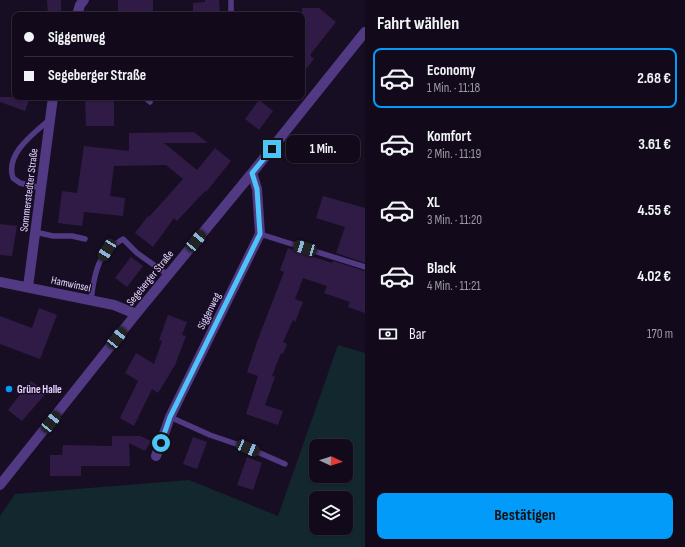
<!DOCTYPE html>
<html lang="de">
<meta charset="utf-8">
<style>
:root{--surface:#120a1b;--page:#1f1828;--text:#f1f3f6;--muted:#9c9aa3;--line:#312b3a;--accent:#029bfa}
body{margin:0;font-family:"Sofia Sans Condensed",sans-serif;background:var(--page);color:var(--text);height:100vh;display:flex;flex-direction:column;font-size:15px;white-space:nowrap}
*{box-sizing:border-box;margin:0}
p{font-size:13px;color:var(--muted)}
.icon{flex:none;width:22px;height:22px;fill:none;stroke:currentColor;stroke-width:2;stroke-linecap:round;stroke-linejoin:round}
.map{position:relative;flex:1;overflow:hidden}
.drawer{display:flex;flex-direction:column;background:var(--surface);width:320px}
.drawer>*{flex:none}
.banner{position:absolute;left:12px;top:12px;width:293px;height:88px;border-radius:8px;box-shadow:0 1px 3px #0004,0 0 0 1px var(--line);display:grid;align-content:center;height:88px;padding:0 12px;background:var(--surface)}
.needle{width:26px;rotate:93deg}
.tools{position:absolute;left:309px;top:439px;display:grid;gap:8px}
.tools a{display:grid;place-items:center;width:44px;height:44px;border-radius:8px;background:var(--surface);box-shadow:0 1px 3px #0004,0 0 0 1px var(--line);font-size:20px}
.end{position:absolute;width:18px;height:18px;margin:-9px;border:5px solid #4fc3f7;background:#111;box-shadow:0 0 0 2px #111}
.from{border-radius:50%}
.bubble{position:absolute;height:28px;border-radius:8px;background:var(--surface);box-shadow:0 1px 3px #0004,0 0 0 1px var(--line);font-size:13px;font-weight:700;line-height:28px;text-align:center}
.car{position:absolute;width:12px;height:24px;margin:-12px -6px;border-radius:5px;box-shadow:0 0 3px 1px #0007;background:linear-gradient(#222 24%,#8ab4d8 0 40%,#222 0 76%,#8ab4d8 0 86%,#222 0)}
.banner b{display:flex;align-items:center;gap:14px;height:38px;font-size:15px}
.banner b+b{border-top:1px solid var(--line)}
.banner i{width:10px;height:10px;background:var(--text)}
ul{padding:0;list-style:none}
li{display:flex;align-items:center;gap:12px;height:60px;margin:0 8px 6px;padding:0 4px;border:2px solid transparent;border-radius:8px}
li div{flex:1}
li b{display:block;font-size:15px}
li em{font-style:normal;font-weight:700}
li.selected{border-color:var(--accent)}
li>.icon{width:36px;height:36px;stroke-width:1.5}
h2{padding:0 12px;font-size:18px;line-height:48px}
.pay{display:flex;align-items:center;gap:10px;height:44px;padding:0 12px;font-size:15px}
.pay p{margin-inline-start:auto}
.button{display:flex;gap:8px;margin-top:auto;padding:8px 12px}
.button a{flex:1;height:46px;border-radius:8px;background:var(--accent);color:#111;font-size:16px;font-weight:700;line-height:46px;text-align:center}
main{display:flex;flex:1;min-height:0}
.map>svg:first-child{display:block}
</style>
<main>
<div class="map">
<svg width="365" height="547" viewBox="0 0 365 547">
<rect width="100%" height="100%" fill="#180e24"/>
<path fill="#12272e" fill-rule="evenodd" d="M338 345 365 353V547H0V516L15 494 189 480 278 516ZM316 446H346V476H316ZM316 498H346V528H316Z"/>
<path fill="#2f1b45" d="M47 0H61V15H48Z
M118 0H153V15H118Z
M205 0H219L220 15H193V3L205 2Z
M302 8H319L336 22 310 55 314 59 302 74Z
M0 97H30L25 111 0 102Z
M85 97H114V126H86Z
M259 100 273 111 259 130 245 119Z
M194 132 208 143H164L197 170 215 148 231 161 206 192 205 191 177 221 174 218 153 247 135 233 148 216 149 217 183 179 166 165 114 166 110 196 125 198 123 216 84 212 82 226 58 223 62 191 77 193 84 146 129 151V133Z
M323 196 365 208V263L336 253 345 227 316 218Z
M0 224 17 226 12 256 0 255Z
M288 248 332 263 333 261 365 271V313L348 307 350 302 324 293 327 286 303 278 295 299 303 302 295 322 293 320 283 342 287 344 283 354 281 353 272 376 275 377 265 405 283 411 278 425 246 414 258 376 247 372 258 339 284 272 280 270Z
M131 257 143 266 127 287 115 278Z
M39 308 57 315 40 359 0 344V316L32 328Z
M168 315 187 322 182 335 186 336 175 365 158 393 152 389 134 426 120 418 138 381 125 373 136 353 154 364 162 341 159 340Z
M31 381 47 392 22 421 8 410Z
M112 436H140L151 441 145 451 129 443 130 466H81V476H50V455H62L63 445 112 446Z
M193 437 207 442 197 469 183 464Z
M247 457 262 463 253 490 237 485Z"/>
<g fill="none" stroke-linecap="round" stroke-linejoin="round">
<path stroke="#513a83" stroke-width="5.5" d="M231 0V15
M144 97 150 102
M41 188 20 183 13 178C5 154 33 134 49 120
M35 232 53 236H72L85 239
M260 234 365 267
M91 300C93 284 96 263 107 250 112 246 118 242 123 239L137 253 168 275
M170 417 210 435 248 448 285 464"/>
<path stroke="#513a83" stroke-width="10" d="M77 15 80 5 84 0
M0 282 114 305 136 314
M28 287 53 97
M156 456 170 417 260 234 257 189 252 173
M0 485 136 314 252 173 365 32"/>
</g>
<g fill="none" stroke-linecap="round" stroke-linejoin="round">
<path stroke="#4fc3f7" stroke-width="5" d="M161 443 170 417 260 234 257 189 252 173 272 149"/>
</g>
<circle fill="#029bfa" stroke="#180e24" stroke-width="1.5" cx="9" cy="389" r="4"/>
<g text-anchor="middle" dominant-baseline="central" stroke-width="3" stroke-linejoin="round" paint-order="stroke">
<g font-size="11" fill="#e4d2ff" stroke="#180e24">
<text transform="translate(29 190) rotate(-83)">Sommerstedter Straße</text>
<text transform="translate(150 278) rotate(-51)">Segeberger Straße</text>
<text transform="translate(71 284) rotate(12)">Hamwinsel</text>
<text transform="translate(209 311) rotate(-64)">Siggenweg</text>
</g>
<g font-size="11" font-weight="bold" fill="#e4d2ff" stroke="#180e24" text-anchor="start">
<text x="17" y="389">Grüne Halle</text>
</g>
</g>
</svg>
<div class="tools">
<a><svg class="needle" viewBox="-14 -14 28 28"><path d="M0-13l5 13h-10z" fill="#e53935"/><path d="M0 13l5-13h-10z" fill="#9c9aa3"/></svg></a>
<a><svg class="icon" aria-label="layers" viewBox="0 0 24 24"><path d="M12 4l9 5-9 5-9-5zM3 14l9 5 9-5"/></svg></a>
</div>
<i class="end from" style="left:161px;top:443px"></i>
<i class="end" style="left:272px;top:149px"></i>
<div class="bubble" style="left:286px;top:135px;width:74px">1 Min.</div>
<i class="car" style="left:196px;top:241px;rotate:40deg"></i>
<i class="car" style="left:305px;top:248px;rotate:287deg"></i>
<i class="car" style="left:107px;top:250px;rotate:212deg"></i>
<i class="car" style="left:117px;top:338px;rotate:38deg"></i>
<i class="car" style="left:51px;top:422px;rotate:39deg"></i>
<i class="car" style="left:248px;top:448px;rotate:113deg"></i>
<div class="banner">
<b><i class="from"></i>Siggenweg</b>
<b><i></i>Segeberger Straße</b>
</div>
</div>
<section class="drawer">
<h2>Fahrt wählen</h2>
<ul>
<li class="selected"><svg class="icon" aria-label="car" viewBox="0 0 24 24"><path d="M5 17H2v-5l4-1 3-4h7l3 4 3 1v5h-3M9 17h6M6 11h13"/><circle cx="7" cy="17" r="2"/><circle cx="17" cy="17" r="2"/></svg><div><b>Economy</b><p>1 Min. · 11:18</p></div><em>2.68 €</em></li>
<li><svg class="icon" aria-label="car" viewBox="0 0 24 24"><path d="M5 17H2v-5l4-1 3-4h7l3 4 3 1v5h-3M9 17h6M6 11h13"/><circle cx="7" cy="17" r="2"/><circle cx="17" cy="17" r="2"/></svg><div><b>Komfort</b><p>2 Min. · 11:19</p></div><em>3.61 €</em></li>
<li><svg class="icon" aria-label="car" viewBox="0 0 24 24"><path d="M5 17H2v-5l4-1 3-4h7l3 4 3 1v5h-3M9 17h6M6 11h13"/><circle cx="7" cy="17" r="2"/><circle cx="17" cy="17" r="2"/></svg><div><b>XL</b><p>3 Min. · 11:20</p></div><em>4.55 €</em></li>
<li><svg class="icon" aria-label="car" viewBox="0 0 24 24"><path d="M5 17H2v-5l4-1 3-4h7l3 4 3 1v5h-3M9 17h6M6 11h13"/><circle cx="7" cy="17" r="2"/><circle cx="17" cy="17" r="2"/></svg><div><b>Black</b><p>4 Min. · 11:21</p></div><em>4.02 €</em></li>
</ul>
<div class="pay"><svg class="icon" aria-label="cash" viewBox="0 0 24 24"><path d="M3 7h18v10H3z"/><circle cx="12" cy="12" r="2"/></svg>Bar<p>170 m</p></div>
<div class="button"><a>Bestätigen</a></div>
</section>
</main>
